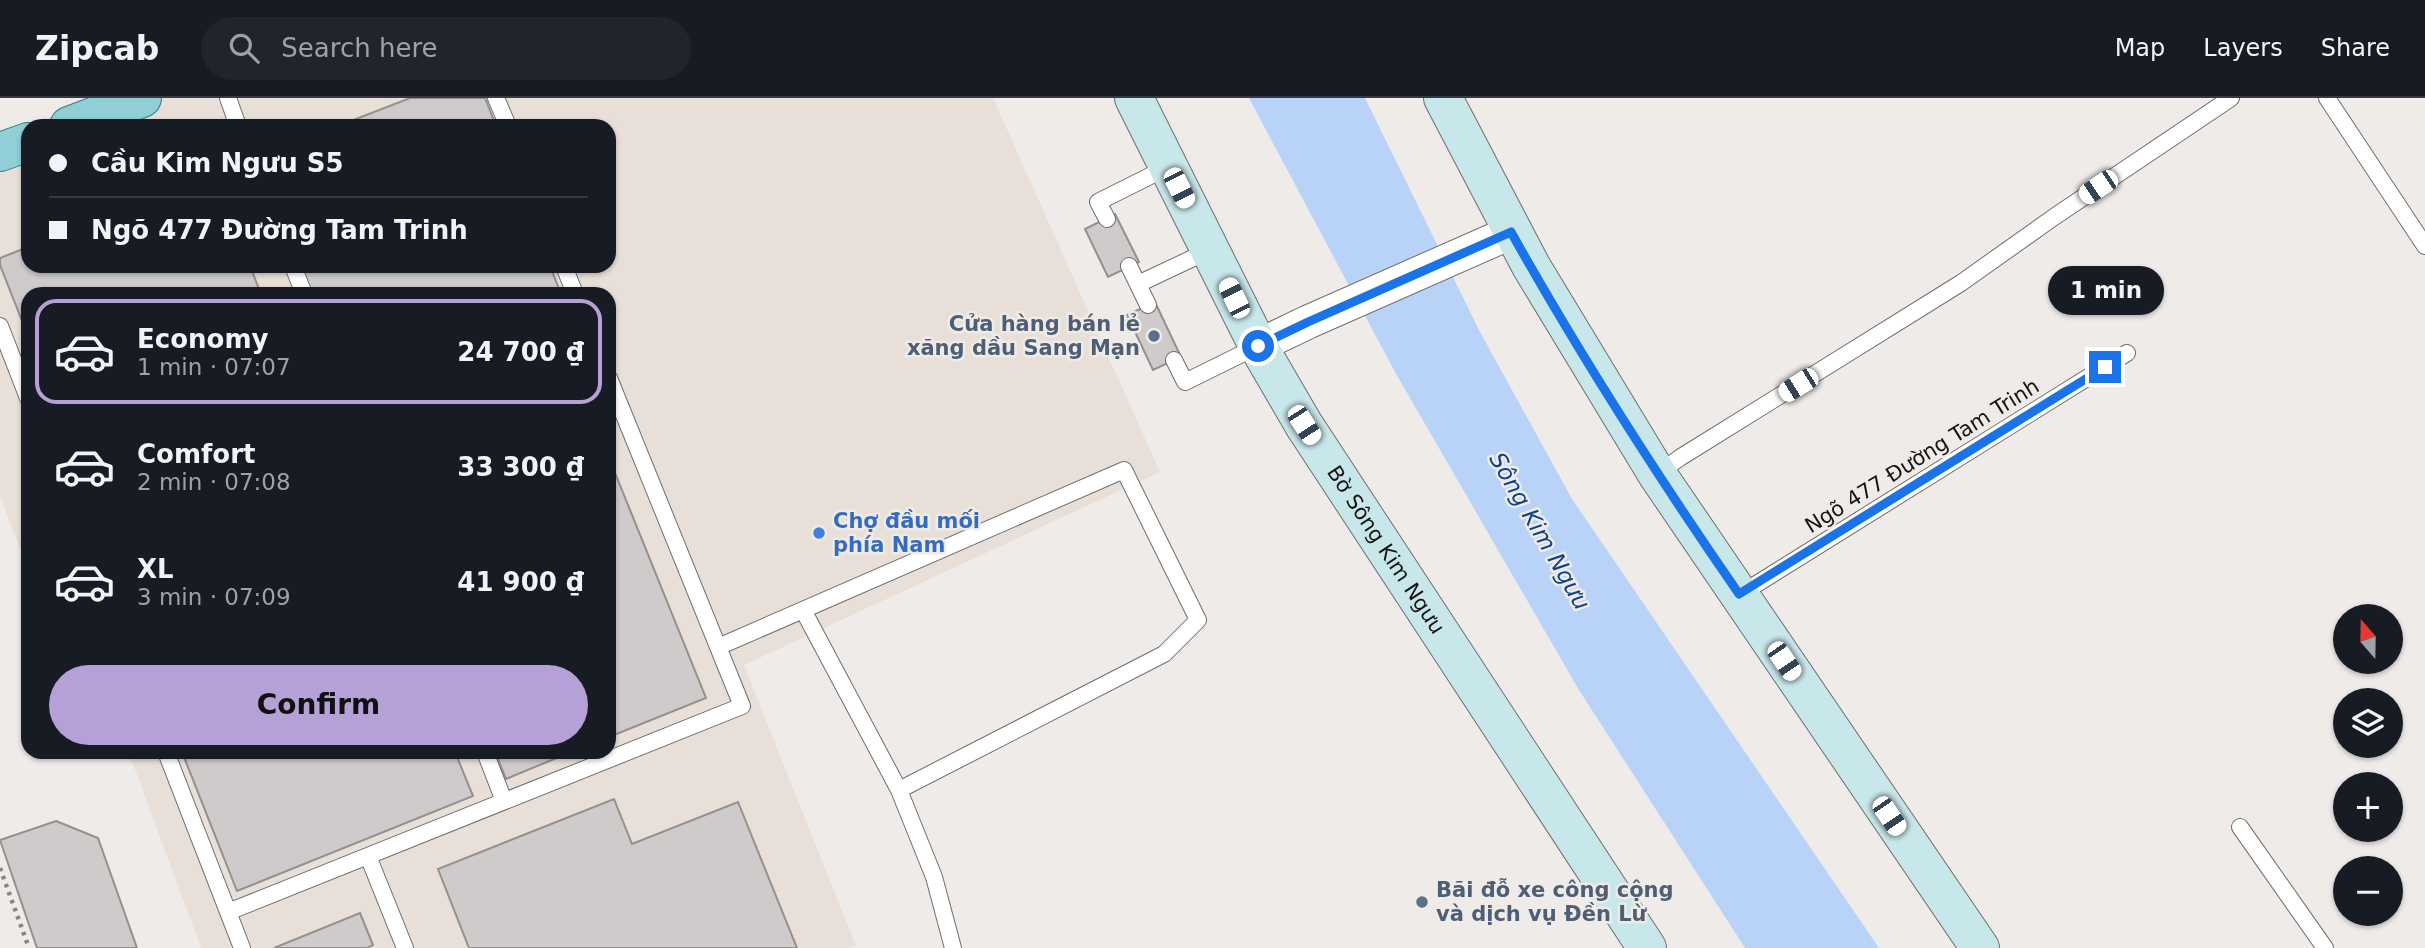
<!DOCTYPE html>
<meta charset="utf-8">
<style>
:root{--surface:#171b24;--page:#20242c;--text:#f1f3f6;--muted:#9ea1a6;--line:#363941;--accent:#b5a1d8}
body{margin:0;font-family:"DejaVu Sans",sans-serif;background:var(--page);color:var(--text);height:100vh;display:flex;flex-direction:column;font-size:26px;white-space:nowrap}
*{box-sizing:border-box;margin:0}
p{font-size:23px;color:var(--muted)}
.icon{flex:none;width:38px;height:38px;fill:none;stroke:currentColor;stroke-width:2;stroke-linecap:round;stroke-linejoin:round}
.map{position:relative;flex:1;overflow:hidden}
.drawer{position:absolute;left:21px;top:189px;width:595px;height:472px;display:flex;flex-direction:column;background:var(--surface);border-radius:21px;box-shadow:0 2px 5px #0004}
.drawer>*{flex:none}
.banner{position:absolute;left:21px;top:21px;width:595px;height:154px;border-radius:21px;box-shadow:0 2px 5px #0004;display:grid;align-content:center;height:154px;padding:0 28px;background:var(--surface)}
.needle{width:46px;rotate:340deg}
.tools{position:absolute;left:2333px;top:506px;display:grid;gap:14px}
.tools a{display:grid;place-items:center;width:70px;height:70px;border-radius:50%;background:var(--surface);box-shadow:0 2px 5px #0004;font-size:35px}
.end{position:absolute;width:32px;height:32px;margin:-16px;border:9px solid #1a73e8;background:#fff;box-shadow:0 0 0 4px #fff}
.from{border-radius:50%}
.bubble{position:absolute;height:49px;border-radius:24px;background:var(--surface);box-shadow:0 2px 5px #0004;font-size:23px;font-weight:700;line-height:49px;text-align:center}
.car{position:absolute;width:21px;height:42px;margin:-21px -10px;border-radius:9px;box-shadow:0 0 5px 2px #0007;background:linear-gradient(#fff 24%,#345 0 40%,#fff 0 76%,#345 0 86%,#fff 0)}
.banner b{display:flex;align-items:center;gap:24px;height:66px;font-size:26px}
.banner b+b{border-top:2px solid var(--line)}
.banner i{width:18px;height:18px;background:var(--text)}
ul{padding:12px 0 0;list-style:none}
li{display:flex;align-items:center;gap:21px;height:105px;margin:0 14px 10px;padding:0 14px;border:4px solid transparent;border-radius:21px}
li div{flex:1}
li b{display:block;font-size:26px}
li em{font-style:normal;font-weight:700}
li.active{border-color:var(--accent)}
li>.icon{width:63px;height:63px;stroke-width:1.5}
.action{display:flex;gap:14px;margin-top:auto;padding:14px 28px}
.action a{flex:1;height:80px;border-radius:42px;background:var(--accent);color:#111;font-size:28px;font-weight:700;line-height:80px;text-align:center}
header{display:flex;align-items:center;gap:42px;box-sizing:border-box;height:98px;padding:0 35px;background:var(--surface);border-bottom:2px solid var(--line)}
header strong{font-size:33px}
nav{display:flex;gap:38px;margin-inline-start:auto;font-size:24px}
.search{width:490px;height:63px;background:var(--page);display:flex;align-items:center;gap:18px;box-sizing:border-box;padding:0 24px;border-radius:38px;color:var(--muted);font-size:26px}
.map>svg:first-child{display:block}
</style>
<header>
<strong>Zipcab</strong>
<div class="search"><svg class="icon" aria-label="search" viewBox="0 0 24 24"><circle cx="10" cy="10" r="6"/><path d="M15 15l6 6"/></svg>Search here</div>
<nav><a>Map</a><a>Layers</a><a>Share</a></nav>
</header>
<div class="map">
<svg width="2425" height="850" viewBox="0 0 2425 850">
<rect width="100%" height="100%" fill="#eeebe9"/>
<path fill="#e8e0d8" d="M155 0H993L1160 374 744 567 856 848 850 850H201L129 655 609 654V196H28V472L0 398V62L28 50V168H609V28H84Z"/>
<path fill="#b9d3f8" d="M1249 0H1365L1480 234 1572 401 1879 850H1745L1579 592 1395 274Z"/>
<path fill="#cecbca" stroke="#93908f" stroke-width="2" d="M410 0H485L496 28H338Z
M1115 116 1139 164 1108 179 1085 131Z
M28 149V168H250L261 196H28V238L0 167V160Z
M301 168H550L561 196H312Z
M1155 204 1181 259 1153 272 1127 217Z
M609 360 706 600 609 639Z
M182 654H455L473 698 237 793Z
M495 654H571L506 681Z
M614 701 632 746 738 704 797 850H469L438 771Z
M56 723 98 740 137 850H37L0 742Z
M360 815 373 847 367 850H274Z"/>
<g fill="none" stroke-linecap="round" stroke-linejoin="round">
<g stroke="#706e6c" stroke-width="18">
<path id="lane" d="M228 0 238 28
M496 0 508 28
M2327 0 2425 148
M1107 121 1098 104 1168 69
M293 168 304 196
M564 168 575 196
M1129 168 1148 207
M1138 186 1210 152
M0 228 28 300
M1174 262 1185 284 1258 248
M1657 376 1681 359 1961 185 2054 119 2231 0
M1739 497 2127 255
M803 512 899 692
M718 549 1124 372 1198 522 1164 556 899 692 934 779 953 850
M166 654 242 850
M485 654 504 703
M2240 729 2325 850
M368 758 405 850
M228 814 742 608 609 280"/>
</g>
<g stroke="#706e6c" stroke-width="35">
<path id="street" d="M1258 248 1308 224 1512 134"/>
</g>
<g stroke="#706e6c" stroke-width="40">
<g id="secondary">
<path id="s1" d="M1134 0 1258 248 1304 327 1647 850"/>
<path d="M1443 0 1531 168 1657 376 1980 850"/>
</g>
</g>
<g stroke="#35797f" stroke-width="40">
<path id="primary" d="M69 28 142 0
M0 54 28 44"/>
</g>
<path stroke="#888685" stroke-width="4.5" stroke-dasharray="3.5 5" stroke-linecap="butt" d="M0 770 29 850"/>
<use href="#lane" stroke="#fff" stroke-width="16"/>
<use href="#street" stroke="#fff" stroke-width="33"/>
<use href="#secondary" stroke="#c8e7ea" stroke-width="38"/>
<use href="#primary" stroke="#90cfd5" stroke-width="38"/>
</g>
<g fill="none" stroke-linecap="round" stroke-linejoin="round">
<path stroke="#1a73e8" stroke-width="9" d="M1258 248 1308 224 1511 134C1581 259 1658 379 1739 496L2105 269"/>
</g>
<g fill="#5c6f8a" stroke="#eeebe9" stroke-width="2.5">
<circle cx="1154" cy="238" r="7"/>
<circle cx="1422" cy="804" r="7"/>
</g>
<circle fill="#3f7fe0" stroke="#eeebe9" stroke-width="2.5" cx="819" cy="435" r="7"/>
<g text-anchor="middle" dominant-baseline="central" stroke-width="5" stroke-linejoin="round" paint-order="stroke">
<g font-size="21" font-weight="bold" fill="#4e5e75" stroke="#eeebe9" text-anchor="end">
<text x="1140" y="226">Cửa hàng bán lẻ<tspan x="1140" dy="24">xăng dầu Sang Mạn</tspan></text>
<text x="1436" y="792" text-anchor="start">Bãi đỗ xe công cộng<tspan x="1436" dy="24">và dịch vụ Đền Lừ</tspan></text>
</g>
<g font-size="21" fill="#151514" stroke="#eeebe9">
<text transform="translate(1922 358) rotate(-32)">Ngõ 477 Đường Tam Trinh</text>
<text stroke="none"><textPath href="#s1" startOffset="518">Bờ Sông Kim Ngưu</textPath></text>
</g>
<g font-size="21" font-weight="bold" fill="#366cbe" stroke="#eeebe9" text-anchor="start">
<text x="833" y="423">Chợ đầu mối<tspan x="833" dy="24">phía Nam</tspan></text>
</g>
<g font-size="23" font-style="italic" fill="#0d4287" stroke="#eeebe9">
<text transform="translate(1540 433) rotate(60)">Sông Kim Ngưu</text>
</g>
</g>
</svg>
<div class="tools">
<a><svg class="needle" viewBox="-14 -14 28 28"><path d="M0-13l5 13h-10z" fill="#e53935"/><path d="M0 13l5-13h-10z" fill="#9ea1a6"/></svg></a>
<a><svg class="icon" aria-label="layers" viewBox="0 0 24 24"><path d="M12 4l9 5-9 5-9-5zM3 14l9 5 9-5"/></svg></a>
<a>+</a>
<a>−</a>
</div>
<i class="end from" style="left:1258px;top:248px"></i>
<i class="end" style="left:2105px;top:269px"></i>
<div class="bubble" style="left:2048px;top:168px;width:116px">1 min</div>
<i class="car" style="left:2098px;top:89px;rotate:236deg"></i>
<i class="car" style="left:1179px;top:90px;rotate:153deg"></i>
<i class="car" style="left:1234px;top:200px;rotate:334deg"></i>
<i class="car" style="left:1798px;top:287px;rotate:238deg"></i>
<i class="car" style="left:1304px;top:327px;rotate:147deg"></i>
<i class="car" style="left:1784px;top:563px;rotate:146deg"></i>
<i class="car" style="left:1889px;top:718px;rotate:146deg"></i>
<div class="banner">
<b><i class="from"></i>Cầu Kim Ngưu S5</b>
<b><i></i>Ngõ 477 Đường Tam Trinh</b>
</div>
<section class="drawer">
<ul>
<li class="active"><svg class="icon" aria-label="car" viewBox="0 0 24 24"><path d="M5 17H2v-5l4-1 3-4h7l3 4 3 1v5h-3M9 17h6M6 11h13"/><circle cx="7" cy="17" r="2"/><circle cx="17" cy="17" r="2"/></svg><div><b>Economy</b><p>1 min · 07:07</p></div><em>24 700 ₫</em></li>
<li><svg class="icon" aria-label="car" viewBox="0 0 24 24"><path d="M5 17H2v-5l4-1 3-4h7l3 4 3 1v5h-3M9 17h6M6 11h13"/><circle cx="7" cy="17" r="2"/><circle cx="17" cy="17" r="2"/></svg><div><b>Comfort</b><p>2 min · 07:08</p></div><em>33 300 ₫</em></li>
<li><svg class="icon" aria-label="car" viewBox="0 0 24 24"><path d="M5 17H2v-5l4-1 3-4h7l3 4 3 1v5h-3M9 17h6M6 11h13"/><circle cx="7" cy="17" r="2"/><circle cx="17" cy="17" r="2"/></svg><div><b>XL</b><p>3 min · 07:09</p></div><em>41 900 ₫</em></li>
</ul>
<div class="action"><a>Confirm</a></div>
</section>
</div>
